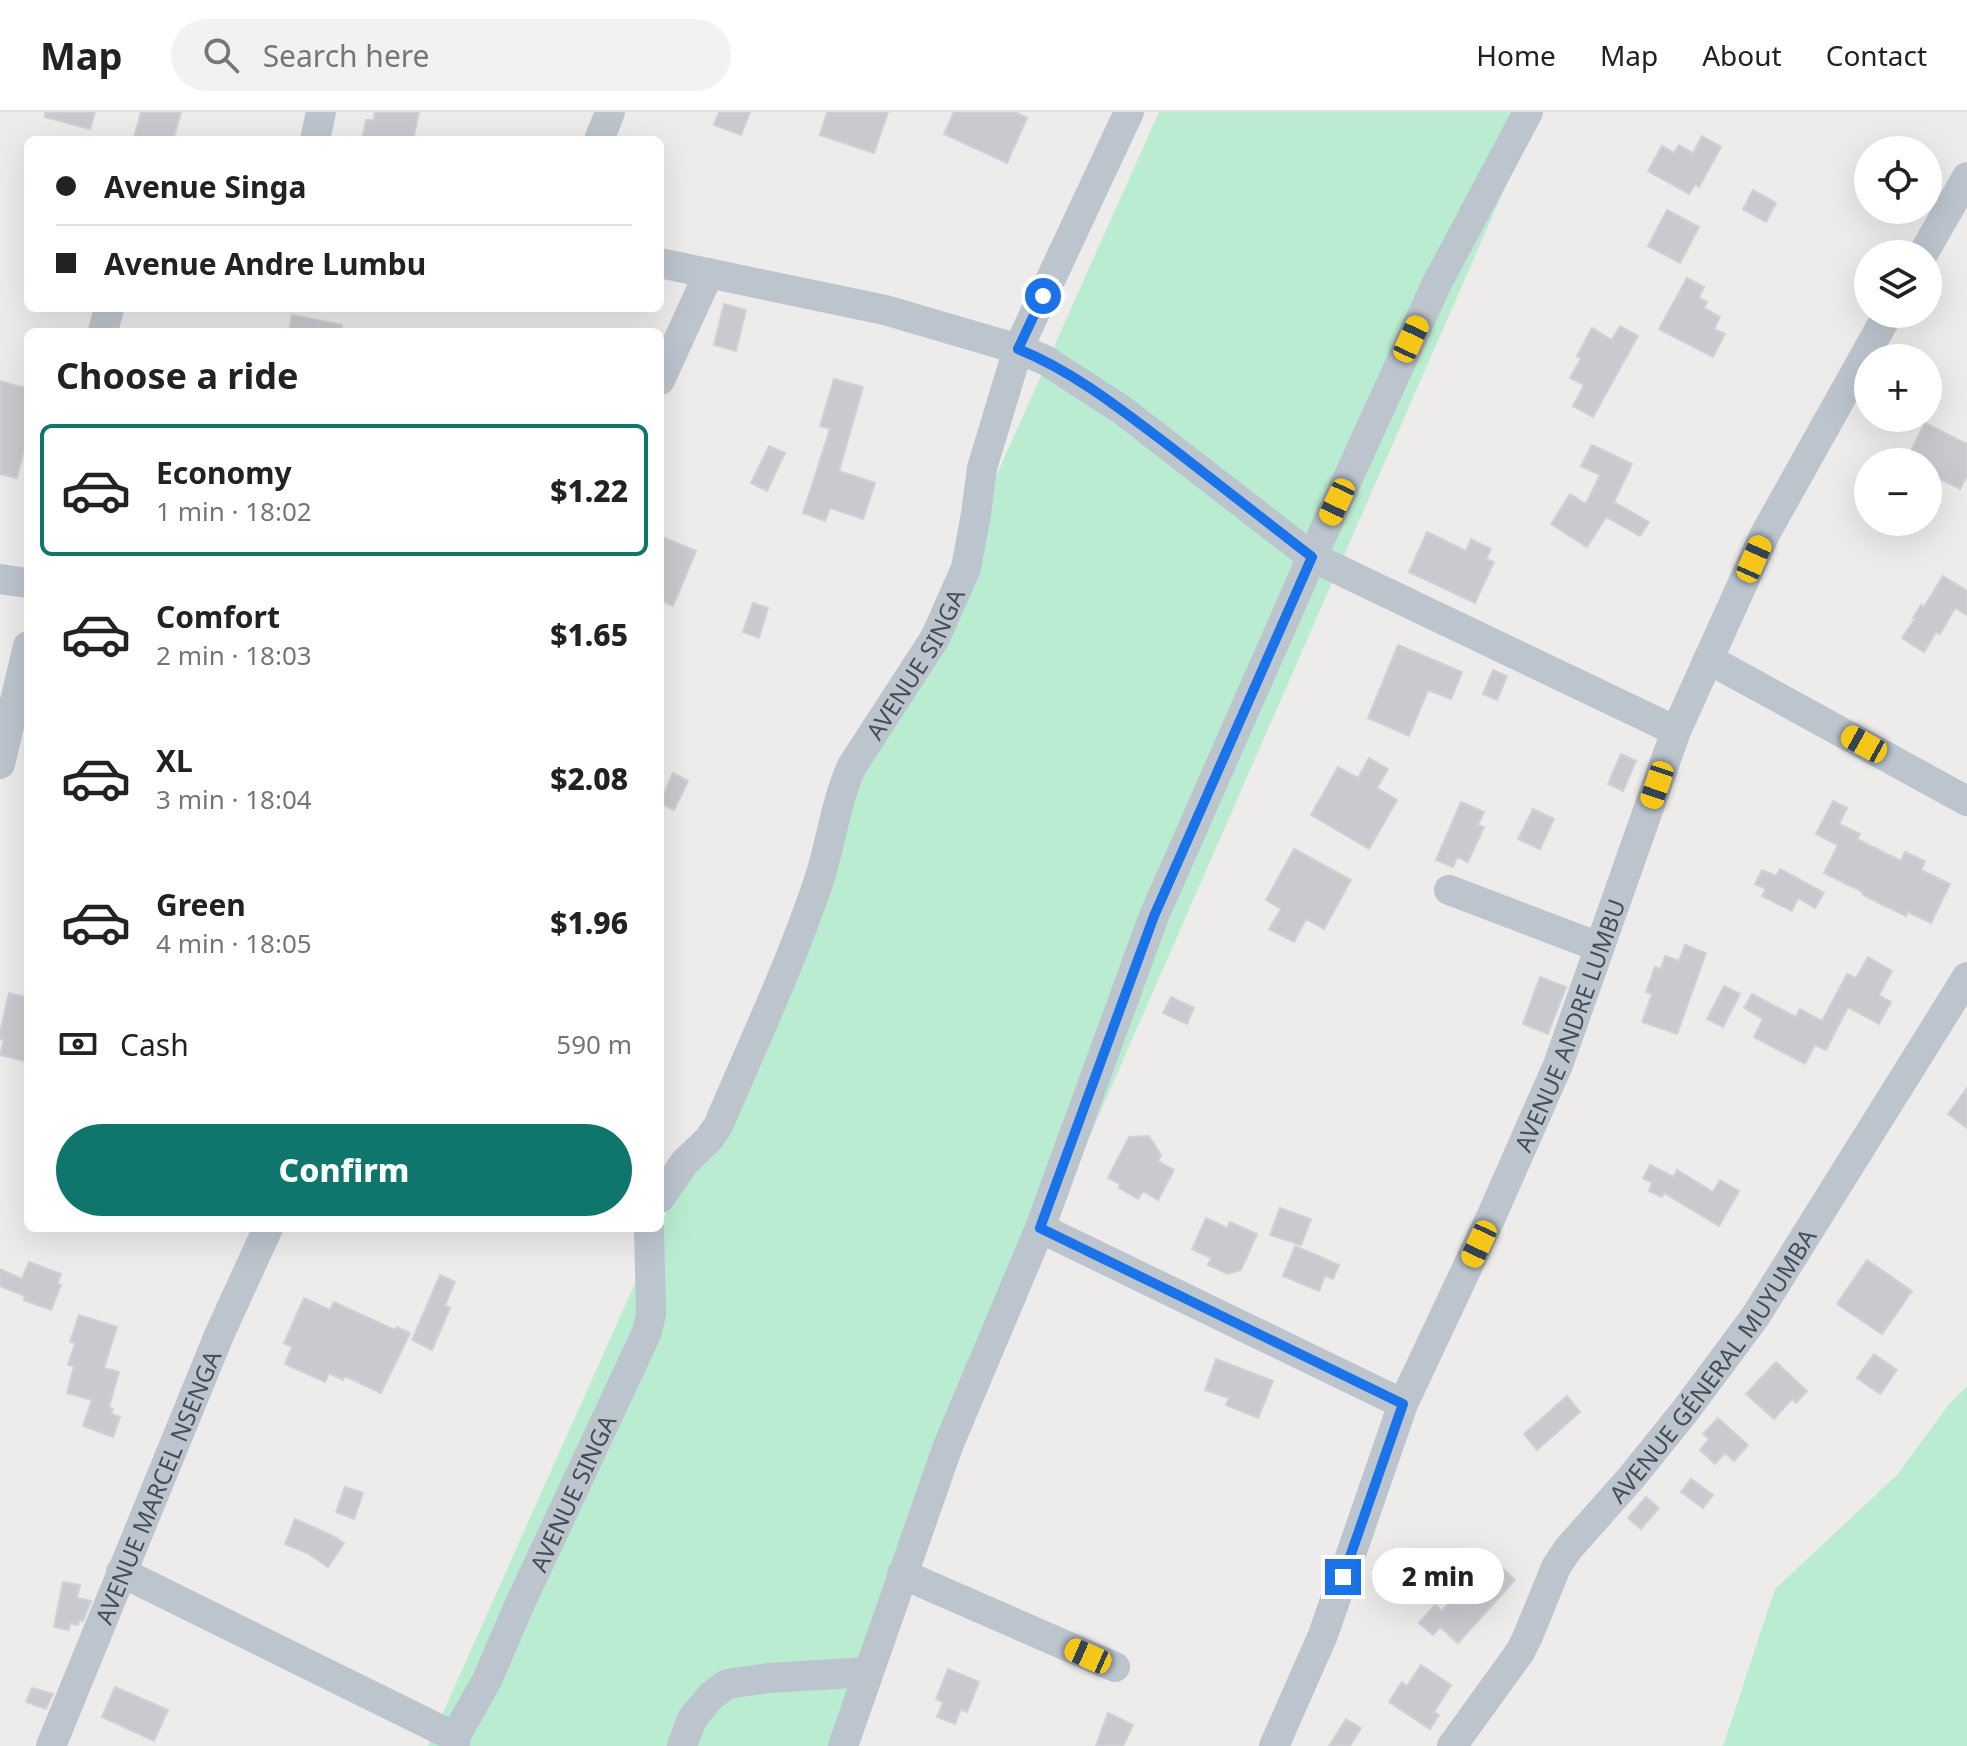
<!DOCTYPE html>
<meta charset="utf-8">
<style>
:root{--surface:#fff;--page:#f2f2f2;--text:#222;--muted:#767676;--line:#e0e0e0;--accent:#0f766e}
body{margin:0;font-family:"Noto Sans",sans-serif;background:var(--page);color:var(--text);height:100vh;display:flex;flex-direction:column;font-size:30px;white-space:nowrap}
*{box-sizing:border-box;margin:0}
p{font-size:26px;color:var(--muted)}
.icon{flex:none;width:44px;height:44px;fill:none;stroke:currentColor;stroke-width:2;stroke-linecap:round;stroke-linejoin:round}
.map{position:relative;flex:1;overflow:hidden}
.side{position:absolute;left:24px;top:216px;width:640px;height:904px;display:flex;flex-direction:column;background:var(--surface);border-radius:12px;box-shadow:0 8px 32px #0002}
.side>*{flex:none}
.hud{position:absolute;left:24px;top:24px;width:640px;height:176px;border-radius:12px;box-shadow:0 8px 32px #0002;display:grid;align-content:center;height:176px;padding:0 32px;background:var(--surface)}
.fabs{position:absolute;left:1854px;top:24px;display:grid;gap:16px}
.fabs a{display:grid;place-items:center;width:88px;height:88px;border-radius:50%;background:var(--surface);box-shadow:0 8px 32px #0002;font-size:40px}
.end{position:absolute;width:36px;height:36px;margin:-18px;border:10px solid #1a73e8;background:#fff;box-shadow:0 0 0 4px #fff}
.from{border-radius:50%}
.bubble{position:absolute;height:56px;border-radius:28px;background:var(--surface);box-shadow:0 8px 32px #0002;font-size:26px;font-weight:800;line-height:56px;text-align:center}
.car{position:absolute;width:24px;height:48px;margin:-24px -12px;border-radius:10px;box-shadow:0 0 6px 2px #0007;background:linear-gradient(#f5c518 24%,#345 0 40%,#f5c518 0 76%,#345 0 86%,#f5c518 0)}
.hud b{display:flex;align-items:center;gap:28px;height:76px;font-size:30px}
.hud b+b{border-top:2px solid var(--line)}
.hud i{width:20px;height:20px;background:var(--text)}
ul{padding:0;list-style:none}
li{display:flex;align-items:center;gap:24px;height:132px;margin:0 16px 12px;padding:0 16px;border:4px solid transparent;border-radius:12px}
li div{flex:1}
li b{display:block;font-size:30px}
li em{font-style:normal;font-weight:800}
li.active{border-color:var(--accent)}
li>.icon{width:72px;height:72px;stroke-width:1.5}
h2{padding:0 32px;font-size:36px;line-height:96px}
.pay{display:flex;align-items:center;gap:20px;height:88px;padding:0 32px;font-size:30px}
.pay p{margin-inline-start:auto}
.cta{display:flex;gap:16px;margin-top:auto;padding:16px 32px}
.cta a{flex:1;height:92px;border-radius:48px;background:var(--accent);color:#fff;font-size:32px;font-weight:800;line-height:92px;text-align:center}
header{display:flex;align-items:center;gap:48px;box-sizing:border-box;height:112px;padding:0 40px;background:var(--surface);border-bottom:2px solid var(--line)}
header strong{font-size:38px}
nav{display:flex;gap:44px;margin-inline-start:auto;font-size:28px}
.search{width:560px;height:72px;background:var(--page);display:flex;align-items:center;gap:20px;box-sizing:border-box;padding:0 28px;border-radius:44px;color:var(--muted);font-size:30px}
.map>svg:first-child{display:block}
</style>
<header>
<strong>Map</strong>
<div class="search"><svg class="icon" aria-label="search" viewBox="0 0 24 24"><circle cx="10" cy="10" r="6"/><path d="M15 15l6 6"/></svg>Search here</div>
<nav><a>Home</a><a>Map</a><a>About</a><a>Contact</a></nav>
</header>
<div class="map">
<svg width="1967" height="1634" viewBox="0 0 1967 1634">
<rect width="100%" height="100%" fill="#eeebeb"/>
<path fill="#b9ecd1" d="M1159 0H1538L1040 1138 847 1634H428Z
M1967 1274V1634H1723L1775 1477 1898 1362 1949 1292Z"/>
<path fill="#c8cad0" stroke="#cfd1d7" stroke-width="2" d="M45 0H95L90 17 45 5Z
M141 0H181L173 28H142L134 26Z
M375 0H419L413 28H400L383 24 382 28H362L366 8H374Z
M719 0H750L741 23 714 13Z
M827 0H888L874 41 820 23Z
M954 0H1015L1027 6 1007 51 944 22Z
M1702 24 1721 35 1699 75 1695 72 1689 82 1648 59 1662 34 1674 41 1679 33 1693 41Z
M1753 78 1776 91 1766 110 1743 97Z
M1667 98 1699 115 1680 151 1648 134Z
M1687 166 1704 175 1699 186 1707 190 1704 196 1720 205 1714 217 1725 222 1713 245 1659 217Z
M724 192 746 198 736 239 714 233Z
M292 203 342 213 341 220H289Z
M1620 214 1638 224 1593 305 1573 294 1584 273 1570 266 1581 246 1577 244 1592 216 1612 228Z
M834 267 863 275 839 359 875 371 863 407 830 396 825 409 803 401 830 317 820 314Z
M0 269 28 277V321L17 366 0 362Z
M1925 311 1967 332V364L1960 377 1928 361V350H1905Z
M1592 333 1632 352 1614 390 1649 410 1640 424 1606 405 1587 435 1551 412 1570 382 1586 392 1600 363 1581 354Z
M769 334 785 341 767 379 751 371Z
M1427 420 1466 439 1471 427 1491 437 1486 447 1494 450 1475 491 1409 460Z
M660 424 696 439 673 494 660 488Z
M1943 464 1967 479V503L1955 496 1940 522 1936 520 1924 540 1902 526 1915 507 1913 506 1921 493 1924 495Z
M753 491 768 496 759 526 743 520Z
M1398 533 1462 560 1451 587 1428 578 1409 624 1368 606Z
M1493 558 1507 564 1497 588 1483 582Z
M1621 642 1636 649 1623 679 1608 672Z
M1369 646 1388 657 1377 676 1397 688 1369 737 1311 703 1338 655 1358 666Z
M673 661 688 669 674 698 660 691Z
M1833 689 1847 696 1839 712 1860 722 1857 727 1901 749 1905 740 1925 749 1921 758 1950 772 1931 811 1908 800 1906 804 1879 791 1862 782 1863 780 1824 761 1838 733 1816 722Z
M1461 690 1484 700 1478 713 1484 715 1468 750 1457 745 1453 755 1436 748Z
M1533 697 1554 707 1540 737 1518 727Z
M1294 737 1351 768 1324 817 1306 807 1294 830 1269 817 1281 797 1266 788Z
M1780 757 1824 781 1815 796 1798 786 1792 799 1762 784 1766 777 1755 772 1762 758 1776 764Z
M1685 833 1706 841 1677 922 1642 910 1652 882 1646 880 1655 855 1661 857 1665 844 1679 849Z
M1868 845 1892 859 1879 883 1891 890 1879 912 1848 895 1826 938 1815 933 1805 952 1754 925 1763 907 1744 896 1752 882 1796 905 1800 897 1822 909 1847 862 1856 866Z
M1540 865 1566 875 1548 922 1523 912Z
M1724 874 1740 882 1723 915 1707 907Z
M9 881 28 886V950L0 943 4 928 0 927V921Z
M1171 885 1194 896 1187 912 1163 901Z
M1967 976V1016L1948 1002Z
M1149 1024 1161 1043 1158 1049 1174 1058 1158 1088 1143 1079 1138 1087 1119 1076 1120 1072 1108 1066 1129 1025Z
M1650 1053 1674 1065 1677 1058 1713 1080 1720 1068 1739 1079 1719 1114 1664 1081 1662 1085 1649 1079 1652 1071 1643 1066Z
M1280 1096 1311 1107 1301 1133 1270 1123Z
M1206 1106 1227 1116 1230 1110 1257 1122 1241 1158 1228 1162 1208 1153 1211 1146 1192 1137Z
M1295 1134 1339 1153 1333 1167 1325 1164 1319 1179 1283 1164Z
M1867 1148 1912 1179 1882 1222 1837 1192Z
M29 1150 61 1162 57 1171 61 1173 51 1198 24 1188 25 1184 0 1174V1157L22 1167Z
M440 1163 455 1170 445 1193 450 1196 432 1238 412 1228Z
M304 1186 330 1198 334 1190 395 1218 397 1215 410 1221 381 1281 345 1264 343 1268 329 1261 325 1270 285 1252 292 1235 284 1231Z
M79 1203 117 1215 104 1256 119 1260 109 1295 113 1297 111 1302 120 1305 113 1325 83 1314 92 1288 67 1281 74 1254 68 1253 75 1231 70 1230Z
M1874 1242 1897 1258 1880 1282 1857 1266Z
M1216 1247 1273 1269 1258 1306 1226 1293 1229 1286 1205 1278Z
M1776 1250 1807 1279 1796 1291 1792 1287 1774 1307 1746 1282Z
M1567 1284 1580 1300 1537 1338 1524 1322Z
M1718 1306 1748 1333 1734 1349 1725 1341 1715 1352 1700 1338 1709 1327 1703 1322Z
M1691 1367 1713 1383 1703 1396 1681 1380Z
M345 1375 363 1381 354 1407 336 1400Z
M1646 1385 1659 1396 1641 1417 1628 1406Z
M295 1407 333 1424 344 1431 328 1455 307 1441 285 1432Z
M1493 1447 1515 1468 1458 1531 1440 1515 1433 1523 1419 1511 1435 1493 1442 1499 1451 1488 1453 1490Z
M63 1470 80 1473 77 1486 91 1489 83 1509 79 1508 78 1513 70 1511 69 1518 54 1515Z
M1421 1553 1451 1573 1434 1600 1439 1603 1430 1617 1389 1590 1402 1570 1407 1574Z
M948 1557 979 1570 967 1600 961 1597 955 1612 937 1605 943 1590 936 1587Z
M115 1575 168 1598 154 1629 102 1605Z
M32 1576 53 1582 46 1597 26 1590Z
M1108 1601 1133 1613 1123 1634H1096Z
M1346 1607 1361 1616 1350 1634H1329Z"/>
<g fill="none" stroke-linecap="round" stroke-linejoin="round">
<g stroke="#bcc5ce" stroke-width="30">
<path d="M315 28 321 0"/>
<path d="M599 28 610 0"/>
<path d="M1923 142 1967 65"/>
<path d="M660 151 885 198 1018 237 1045 248 1122 298 1312 445 1676 619"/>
<path d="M103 220 109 196"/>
<path d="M660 268 709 161"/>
<path d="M0 467 28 471"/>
<path d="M1708 547 1967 689"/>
<path d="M0 652 28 534"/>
<path d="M1449 778 1599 835"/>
<path id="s1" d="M660 1086 685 1050 708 1028 718 1014C752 934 790 854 818 771 831 733 835 691 852 654L935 526 966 456 976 402 982 356 1018 237 1129 0"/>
<path d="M1040 1116 1403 1292"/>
<path d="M121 1460 455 1625"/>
<path d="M902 1462 1115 1555"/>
<path id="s2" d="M51 1634 220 1221 268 1116"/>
<path id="s3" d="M455 1634V1625L487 1568 518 1496 647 1220 651 1202 649 1116"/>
<path d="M682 1634 692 1607 711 1584 727 1572 768 1566 868 1560"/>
<path d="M843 1634 948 1334 1040 1116 1154 804 1312 445 1436 173 1528 0"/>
<path id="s4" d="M1274 1634 1323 1523 1403 1292 1491 1105 1558 953 1676 619 1765 422 1888 202"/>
<path id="s5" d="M1452 1634 1520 1540 1528 1524 1556 1455 1568 1437 1631 1366 1685 1299 1755 1205 1967 865"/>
</g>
</g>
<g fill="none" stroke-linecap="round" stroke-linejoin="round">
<path stroke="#1a73e8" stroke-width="10" d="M1043 184 1018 237C1075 260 1123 299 1172 336 1218 372 1265 408 1312 445L1154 804 1040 1116 1403 1292 1343 1465"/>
</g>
<g text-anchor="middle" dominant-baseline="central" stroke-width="8" stroke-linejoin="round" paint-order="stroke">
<g font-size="24" fill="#444d58" stroke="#fff">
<text stroke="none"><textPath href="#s1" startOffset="598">AVENUE SINGA</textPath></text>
<text stroke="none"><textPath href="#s4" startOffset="780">AVENUE ANDRE LUMBU</textPath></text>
<text stroke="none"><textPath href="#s5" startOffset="464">AVENUE GÉNERAL MUYUMBA</textPath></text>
<text stroke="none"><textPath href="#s2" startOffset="280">AVENUE MARCEL NSENGA</textPath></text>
<text stroke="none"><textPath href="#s3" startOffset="280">AVENUE SINGA</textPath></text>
</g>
</g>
</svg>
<div class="fabs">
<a><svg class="icon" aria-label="locate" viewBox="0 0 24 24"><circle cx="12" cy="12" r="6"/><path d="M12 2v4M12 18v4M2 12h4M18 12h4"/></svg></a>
<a><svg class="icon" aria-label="layers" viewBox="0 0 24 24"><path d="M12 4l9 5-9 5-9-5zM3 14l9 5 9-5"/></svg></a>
<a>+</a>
<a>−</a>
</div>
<i class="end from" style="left:1043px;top:184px"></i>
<i class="end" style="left:1343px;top:1465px"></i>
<div class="bubble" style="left:1372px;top:1436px;width:132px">2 min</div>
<i class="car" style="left:1411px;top:227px;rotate:25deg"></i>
<i class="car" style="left:1337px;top:390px;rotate:205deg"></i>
<i class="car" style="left:1754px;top:447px;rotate:24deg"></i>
<i class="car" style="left:1864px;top:632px;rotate:299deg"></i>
<i class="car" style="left:1657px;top:673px;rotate:199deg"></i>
<i class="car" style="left:1479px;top:1132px;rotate:205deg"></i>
<i class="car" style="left:1088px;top:1544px;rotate:294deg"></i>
<div class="hud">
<b><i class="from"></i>Avenue Singa</b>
<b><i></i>Avenue Andre Lumbu</b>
</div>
<section class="side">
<h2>Choose a ride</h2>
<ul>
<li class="active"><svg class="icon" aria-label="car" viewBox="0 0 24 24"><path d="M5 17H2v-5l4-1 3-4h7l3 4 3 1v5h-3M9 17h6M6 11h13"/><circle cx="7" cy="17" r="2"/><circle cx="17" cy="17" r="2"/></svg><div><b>Economy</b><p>1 min · 18:02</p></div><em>$1.22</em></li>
<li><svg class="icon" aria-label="car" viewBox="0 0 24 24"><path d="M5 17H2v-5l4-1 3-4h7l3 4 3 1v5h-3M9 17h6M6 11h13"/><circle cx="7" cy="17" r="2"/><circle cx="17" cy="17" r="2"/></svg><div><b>Comfort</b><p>2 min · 18:03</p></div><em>$1.65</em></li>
<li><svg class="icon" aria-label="car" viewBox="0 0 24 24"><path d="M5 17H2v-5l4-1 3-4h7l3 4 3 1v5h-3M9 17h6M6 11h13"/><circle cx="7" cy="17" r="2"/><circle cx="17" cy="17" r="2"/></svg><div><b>XL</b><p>3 min · 18:04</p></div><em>$2.08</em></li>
<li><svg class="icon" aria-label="car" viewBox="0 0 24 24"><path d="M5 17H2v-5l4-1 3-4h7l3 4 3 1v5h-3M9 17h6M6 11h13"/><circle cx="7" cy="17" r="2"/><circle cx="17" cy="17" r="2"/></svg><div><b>Green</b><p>4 min · 18:05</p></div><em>$1.96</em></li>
</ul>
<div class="pay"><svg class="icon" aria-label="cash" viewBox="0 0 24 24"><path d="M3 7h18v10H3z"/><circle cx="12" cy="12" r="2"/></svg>Cash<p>590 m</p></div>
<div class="cta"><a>Confirm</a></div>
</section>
</div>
